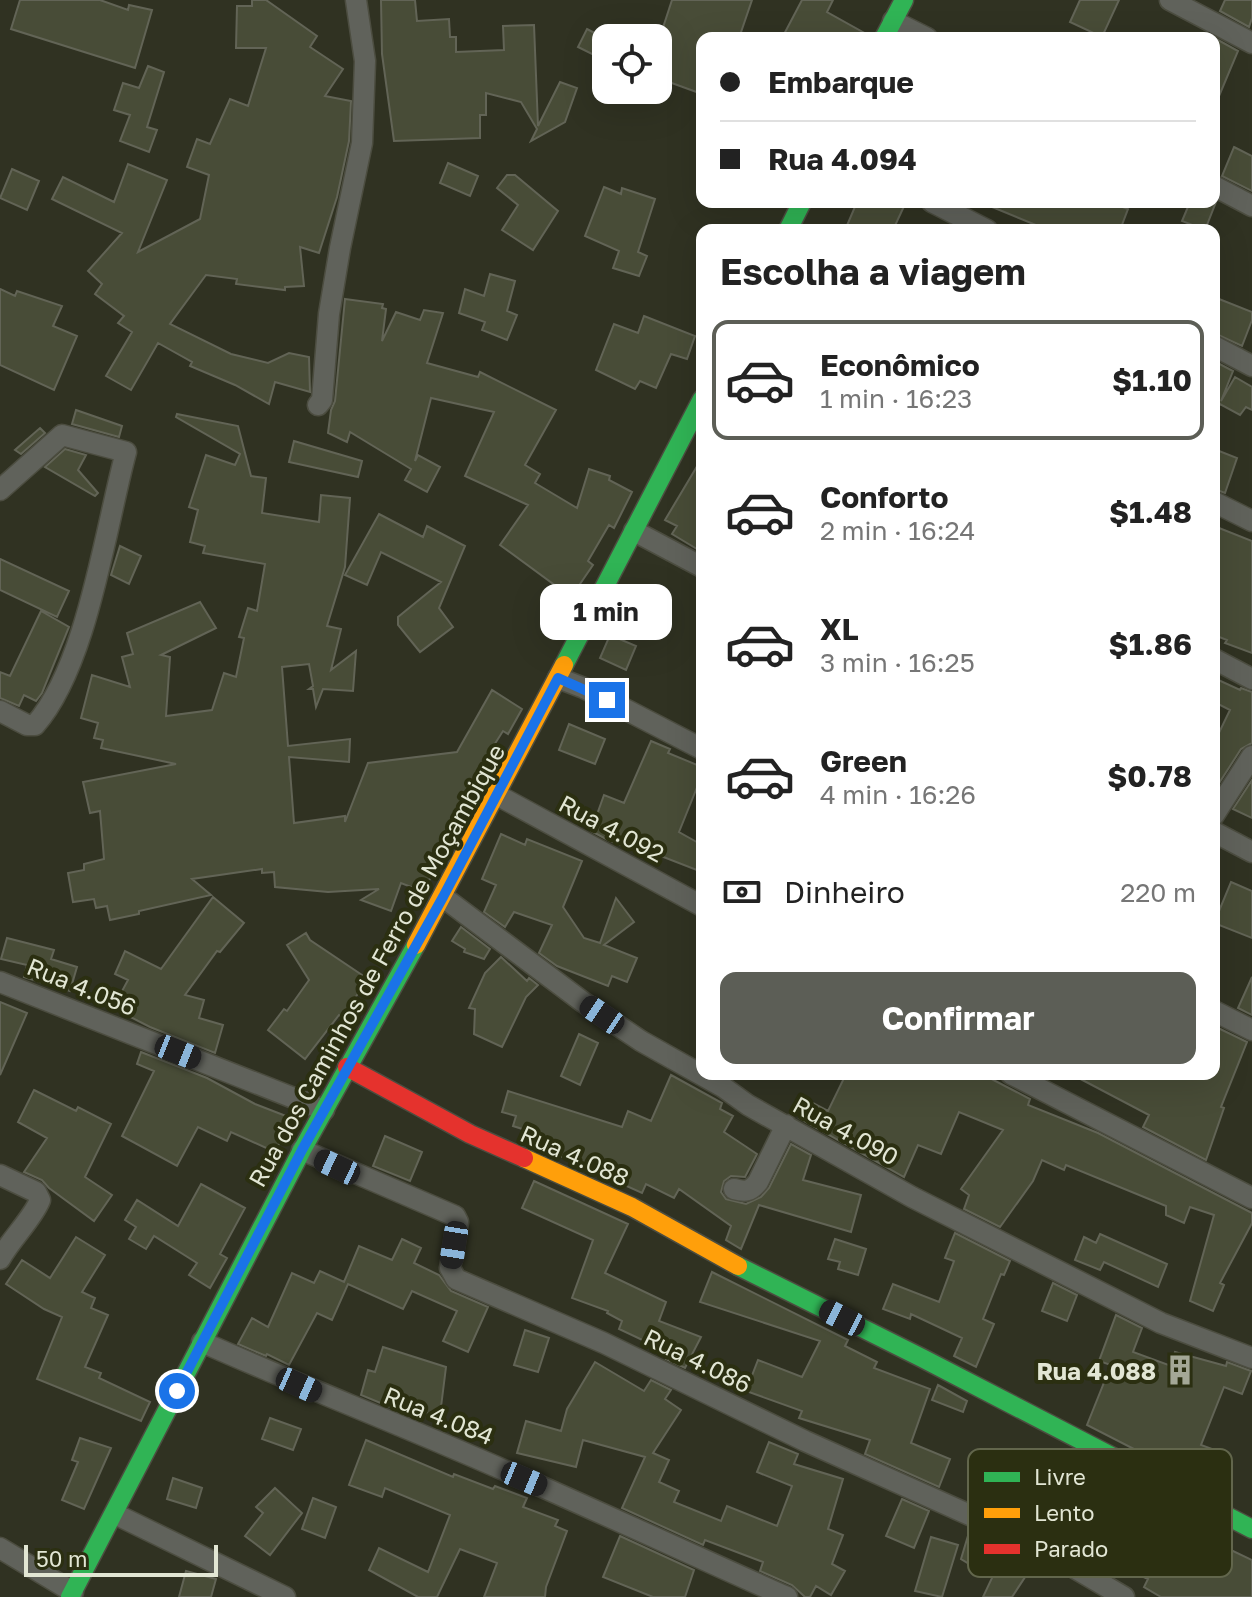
<!DOCTYPE html>
<html lang="pt">
<meta charset="utf-8">
<style>
:root{--surface:#fff;--page:#f6f6f6;--text:#222;--muted:#767676;--line:#e0e0e0;--accent:#5c5e56}
body{margin:0;font-family:"Golos Text",sans-serif;background:var(--page);color:var(--text);height:100vh;display:flex;flex-direction:column;font-size:30px;white-space:nowrap}
*{box-sizing:border-box;margin:0}
p{font-size:26px;color:var(--muted)}
.icon{flex:none;width:44px;height:44px;fill:none;stroke:currentColor;stroke-width:2;stroke-linecap:round;stroke-linejoin:round}
.map{position:relative;flex:1;overflow:hidden}
.drawer{position:absolute;left:696px;top:224px;width:524px;height:856px;display:flex;flex-direction:column;background:var(--surface);border-radius:16px;box-shadow:0 8px 32px #0002}
.drawer>*{flex:none}
.hud{position:absolute;left:696px;top:32px;width:524px;height:176px;border-radius:16px;box-shadow:0 8px 32px #0002;display:grid;align-content:center;height:176px;padding:0 24px;background:var(--surface)}
.buttons{position:absolute;left:592px;top:24px;display:grid;gap:16px}
.buttons a{display:grid;place-items:center;width:80px;height:80px;border-radius:16px;background:var(--surface);box-shadow:0 8px 32px #0002;font-size:40px}
.scale{position:absolute;left:24px;bottom:20px;width:194px;box-sizing:border-box;padding-left:8px;border:4px solid #e2e6d4;border-top:0;font-size:22px;line-height:28px;white-space:nowrap;color:#e2e6d4;-webkit-text-stroke:6px #2b2f11;paint-order:stroke}
.end{position:absolute;width:36px;height:36px;margin:-18px;border:10px solid #1a73e8;background:#fff;box-shadow:0 0 0 4px #fff}
.from{border-radius:50%}
.bubble{position:absolute;height:56px;border-radius:16px;background:var(--surface);box-shadow:0 8px 32px #0002;font-size:26px;font-weight:700;line-height:56px;text-align:center}
.car{position:absolute;width:24px;height:48px;margin:-24px -12px;border-radius:10px;box-shadow:0 0 6px 2px #0007;background:linear-gradient(#222 24%,#8ab4d8 0 40%,#222 0 76%,#8ab4d8 0 86%,#222 0)}
.hud b{display:flex;align-items:center;gap:28px;height:76px;font-size:30px}
.hud b+b{border-top:2px solid var(--line)}
.hud i{width:20px;height:20px;background:var(--text)}
ul{padding:0;list-style:none}
li{display:flex;align-items:center;gap:24px;height:120px;margin:0 16px 12px;padding:0 8px;border:4px solid transparent;border-radius:16px}
li div{flex:1}
li b{display:block;font-size:30px}
li em{font-style:normal;font-weight:700}
li.selected{border-color:var(--accent)}
li>.icon{width:72px;height:72px;stroke-width:1.5}
h2{padding:0 24px;font-size:36px;line-height:96px}
.pay{display:flex;align-items:center;gap:20px;height:88px;padding:0 24px;font-size:30px}
.pay p{margin-inline-start:auto}
.action{display:flex;gap:16px;margin-top:auto;padding:16px 24px}
.action a{flex:1;height:92px;border-radius:16px;background:var(--accent);color:#fff;font-size:32px;font-weight:700;line-height:92px;text-align:center}
.map>svg:first-child{display:block}
</style>
<div class="map">
<svg width="1252" height="1597" viewBox="0 0 1252 1597">
<rect width="100%" height="100%" fill="#303222"/>
<path fill="#484c37" stroke="#626456" stroke-width="2" d="M20 0H100L128 10 129 5 152 10 135 68 11 29Z
M252 0H266L317 36 310 47 343 69 325 96 351 101 349 141 337 197 319 253 300 247 304 286 285 287V290L236 284 237 279 206 275 170 324 231 354 268 363 289 353 309 357 310 392 275 382 269 404 235 385 190 366 192 362 158 343 131 390 106 376 132 332 118 323 124 316 95 294 102 284 88 271 122 233 52 199 63 177 114 202 128 164 167 180 138 252 200 219 209 175 187 167 197 139 210 144 230 99 248 106 266 48H236L237 6H252Z
M381 0H415L417 21 449 19 450 37H456V52L504 50 503 26 534 25 538 126 560 82 577 88 565 122 531 141 537 129 521 102 486 93V115H480V138L394 141 382 54Z
M672 0H752L739 38H702V94L658 78V43Z
M802 0H833L827 12 868 35 867 38H782Z
M1080 0H1119L1102 37 1070 22Z
M1225 0H1252V18L1249 27 1220 11Z
M587 29 606 39V61L578 47Z
M1209 35 1238 51 1214 108V38H1207Z
M148 66 164 72 147 127 157 130 149 152 120 141 130 115 114 110 123 83 139 88Z
M1234 147 1252 156V191L1222 176Z
M448 163 478 176 470 196 440 183Z
M12 169 39 181 27 210 0 198Z
M507 175H515L558 211 533 250 502 230 518 205 497 188Z
M604 187 621 194 622 188 655 199 638 252 647 256 639 276 613 268 619 251 585 236Z
M857 202H906L893 230H845Z
M980 202H1109L1128 209 1120 230H1048Z
M1190 202H1216L1205 230 1182 221Z
M490 274 515 281 507 311 517 315 507 340 482 330 485 322 459 313 465 289 484 296Z
M0 289 15 296 17 291 62 306 53 326 77 336 54 390 0 365Z
M1214 297 1252 312V320L1242 346 1214 333Z
M345 299 383 304 382 308 386 309 382 341 396 312 420 320 424 310 443 313 427 363 478 377 480 372 556 410 525 465 540 474 535 483 577 508 589 469 610 476 609 480 632 492 614 528 609 525 588 561 593 565 571 597 500 545 528 505 465 476 494 412 431 398 415 461 418 455 440 467 427 492 405 480 411 469 350 432 347 442 328 433 331 410 335 401Z
M644 316 695 336 687 359 671 354 656 388 640 381 635 389 596 370 614 324 638 333Z
M1214 361 1233 371 1221 401 1235 377 1252 387V410L1246 407 1240 415 1220 404 1214 414Z
M76 410 122 426 119 437 72 424Z
M177 414 238 426 251 476 266 478 262 513 319 522 321 495 350 498 345 567 327 626 341 629 331 670 356 651 353 691 323 689 316 707 313 689H309L313 686 309 664 282 667 288 746 350 739 349 762 289 757 294 823 345 816V822L368 763 457 752 492 690 522 709 508 734 503 731 468 786 476 788 462 824 451 846 446 843 424 892 401 883 391 911 361 900 379 889 328 892 275 887 274 872 262 873V869L192 879 211 895 139 911V914L110 920 107 906 96 908 94 899 73 902 68 873 84 870V864L104 859 100 811 90 813 83 782 176 764 101 748 103 740 94 738 98 723 81 718 92 675 130 687 122 657 133 654 127 633 200 602 216 628 161 655 170 657 166 716 212 710 224 673 236 677 244 638 239 637 248 608 257 611 265 564 203 553 205 546 190 542 198 510 189 507 206 455 235 465 240 454 176 417Z
M40 428 45 433 21 454 15 450Z
M294 441 362 461 358 477 289 462Z
M65 449 86 455 78 470 98 493 95 496 45 467Z
M1214 449 1237 458 1225 493 1214 489Z
M702 458V552L672 534 677 526 665 520Z
M379 514 423 537 427 526 465 546 439 608 453 627 420 652 398 625V617L441 582 381 552 367 585 345 575Z
M1214 526 1252 541V653L1225 643 1227 640 1214 635Z
M120 546 141 556 129 584 111 575Z
M0 559 69 591 57 617 0 590Z
M41 611 69 627 42 693 36 701 24 695 19 706 0 698V672L10 676Z
M610 635 636 646 626 670 600 658Z
M1214 678 1240 690 1241 688 1252 692V743L1241 749 1214 791V743L1230 710 1214 702Z
M569 724 605 739 595 764 559 750Z
M651 741 670 749 668 753 702 767V775L679 832 702 845V872L625 842 624 846 608 840 591 831 604 795 624 803Z
M1252 780V818L1233 809Z
M501 834 525 845 527 839 582 861 563 907 584 938 600 943 616 898 634 922 604 945 637 958 627 982 612 976 608 986 557 966 539 953 552 925 514 912 505 927 484 912 496 885 482 879Z
M1231 882 1252 891V938L1214 923Z
M213 897 244 923 220 952 217 951 185 995 204 1000 199 1018 223 1025 215 1053 150 1027 113 1008 128 980 115 974 125 951 161 969Z
M461 927 490 949 484 959 464 952 465 949 452 941Z
M306 933 310 940 368 979 342 1017 339 1015 305 1059 268 1030 284 1009 287 1011 309 980 287 945Z
M7 938 54 950 51 959 77 967 70 991 24 977 27 965 1 959Z
M501 957 527 981 529 978 538 985 526 997 502 1047 474 1034 475 1009 469 1008 485 973Z
M1252 977V1015L1238 1008Z
M0 1002 27 1013 0 1075Z
M1214 1026 1247 1042 1221 1107 1224 1108 1206 1160 1143 1127 1149 1115 1071 1074H1214Z
M579 1034 598 1043 580 1085 561 1076Z
M141 1052 207 1078 255 1104 299 1121 289 1138 283 1136 275 1152 231 1132 227 1141 198 1127 177 1166 122 1136 154 1071 137 1064Z
M846 1074H982L1030 1099 1028 1105 1098 1133 1252 1213V1223L1220 1283 1224 1285 1213 1311 1190 1301 1214 1215 1190 1207 1184 1223 1166 1215V1206L1066 1165 1064 1170 1042 1160 1033 1181 1000 1227 964 1209 969 1195 961 1189 1003 1130 959 1112 941 1154 918 1145 904 1177 799 1118 807 1100 828 1111Z
M671 1075 722 1103 720 1109 733 1116 724 1132 757 1154 745 1177 731 1176 724 1181 721 1192 726 1199 746 1204 761 1197 769 1188 791 1144 811 1155 803 1180 861 1195 851 1232 759 1205 741 1249 726 1240 731 1226 679 1189 674 1198 646 1184 642 1193 540 1147 541 1145 532 1141 535 1133 513 1126 516 1116 502 1112 508 1091 622 1127 628 1111 651 1121Z
M34 1090 76 1111 78 1107 111 1124 85 1177 112 1195 94 1221 49 1188 42 1180 24 1172 47 1138 18 1122Z
M385 1136 422 1152 410 1181 373 1166Z
M534 1181 628 1224 605 1273 666 1302 659 1321 701 1337 685 1368 666 1359 670 1353 619 1329 622 1321 607 1313 608 1311 572 1298 593 1240 522 1208Z
M201 1184 245 1208 220 1254 227 1258 210 1288 189 1275 197 1263 154 1236 146 1249 129 1239 136 1227 125 1220 137 1200 178 1226Z
M955 1233 1010 1261 1004 1275 1001 1274 983 1319 994 1324 976 1367 954 1356 962 1338 911 1314 910 1319 883 1309 893 1284 939 1302 954 1261 945 1258Z
M1100 1234 1167 1264 1158 1287 1104 1262 1100 1270 1075 1260 1084 1237 1096 1243Z
M76 1237 105 1255 82 1292 95 1298 91 1308 108 1315 85 1367 101 1373 99 1378 150 1402 141 1421 37 1379 62 1317 44 1309 6 1284 22 1260 50 1278Z
M402 1239 421 1248 414 1263 439 1275 451 1291 488 1307 468 1352 443 1341 457 1311 412 1291 403 1309 348 1284 332 1320 317 1313 289 1365 267 1354 266 1356 238 1344 252 1318 268 1327 292 1273 314 1283 320 1271 344 1282 359 1246 392 1260Z
M835 1239 866 1249 858 1275 838 1269 840 1262 828 1259Z
M712 1272 848 1340 845 1346 877 1362 874 1368 930 1389 911 1443 950 1459 939 1487 865 1454 870 1440 799 1418 802 1411 746 1391 758 1360 802 1377 820 1341 700 1302Z
M1053 1283 1077 1295 1067 1321 1042 1311Z
M1116 1315 1142 1328 1133 1352 1171 1366 1175 1352 1226 1366 1227 1362 1251 1371 1242 1394 1224 1387 1201 1445 1223 1453 1210 1488 1087 1425 1111 1365 1099 1361Z
M525 1330 549 1338 538 1372 514 1365Z
M383 1347 446 1367 440 1415 395 1409 361 1395 368 1370 375 1372Z
M595 1362 644 1391 651 1380 671 1390 665 1399 681 1410 653 1453 669 1460 659 1482 679 1491 674 1502 721 1521 727 1506 777 1526 792 1486 757 1472 769 1442 798 1454 794 1464 843 1479 828 1529 843 1535 832 1564 845 1571 831 1595 816 1586 810 1597H805L792 1585 760 1571 763 1562 705 1540 703 1545 622 1508 645 1457 583 1440 576 1467 517 1453 526 1421 561 1431 567 1409Z
M938 1385 967 1401 963 1412 932 1400Z
M270 1418 301 1429 293 1450 262 1439Z
M80 1438 111 1448 84 1509 62 1500 78 1462 72 1460Z
M366 1440 453 1477 454 1474 493 1489 495 1486 527 1498 523 1507 558 1520 555 1526 567 1531 546 1587 545 1597H484L497 1563 460 1549 437 1597H418L369 1570 379 1548 428 1572 450 1515 385 1488 382 1497 349 1485Z
M1066 1452 1216 1530 1210 1540 1252 1560V1597H1161L1144 1587 1148 1579 1077 1547 1101 1488 1058 1471Z
M173 1478 202 1488 196 1508 167 1499Z
M275 1488 302 1513 270 1555 245 1536 263 1513 256 1507Z
M313 1498 336 1507 325 1538 302 1529Z
M902 1499 929 1511 914 1548 886 1536Z
M970 1529 1031 1568 1012 1597H983L992 1578 961 1559Z
M620 1536 694 1570 685 1597H653L603 1577Z
M931 1537 958 1545 942 1597 915 1591Z
M186 1571 216 1579 211 1597H179Z"/>
<g fill="none" stroke-linecap="round" stroke-linejoin="round">
<g stroke="#4c4d40" stroke-width="23">
<path id="street" d="M1170 0 1252 43
M893 21 927 38
M1214 186 1252 206
M932 202 987 230
M1214 346 1252 366
M318 405 322 400 329 314 340 248 362 143 365 61 356 0
M0 490 62 435 126 452C105 530 87 666 35 725H27L0 711
M1214 502 1252 521
M634 531 702 567
M1214 659 1252 679
M558 678 584 688 702 749
M497 795 702 906
M1214 815 1252 756
M1214 832 1252 852
M443 897 583 1002 641 1041 723 1087 748 1105 912 1197 1161 1323 1252 1358
M0 982 324 1110
M1214 1011 1252 1030
M1011 1074 1252 1198
M302 1150 455 1216 458 1222 450 1268 456 1279 604 1343 805 1441 1032 1543 1124 1597
M0 1175 36 1192 40 1200C33 1218 11 1239 0 1259
M734 1189C745 1192 750 1192 758 1182L786 1125
M202 1342C283 1378 366 1411 448 1446 562 1494 674 1547 787 1597
M115 1514 285 1597
M0 1548 73 1592"/>
</g>
<g stroke="#4c4d40" stroke-width="21">
<path id="fast" d="M884 38 904 0
M788 230 802 202
M564 665 702 399
M738 1266 922 1358 1252 1529
M70 1597 302 1150 416 945"/>
</g>
<g stroke="#4c4d40" stroke-width="21">
<path id="slow" d="M416 945 564 665
M524 1158 632 1207 738 1266"/>
</g>
<g stroke="#4c4d40" stroke-width="21">
<path id="jam" d="M347 1067 470 1134 524 1158"/>
</g>
<use href="#street" stroke="#60625b" stroke-width="20"/>
<use href="#fast" stroke="#30b455" stroke-width="18"/>
<use href="#slow" stroke="#ff9f0a" stroke-width="18"/>
<use href="#jam" stroke="#e5322d" stroke-width="18"/>
</g>
<g fill="none" stroke-linecap="round" stroke-linejoin="round">
<path stroke="#1a73e8" stroke-width="10" d="M177 1391 302 1150 443 897 558 678 607 700"/>
</g>
<defs>
<g id="building-bare" transform="scale(2.4)"><path d="M-4-6H4V6H1V3H-1V6H-4ZM-2.5-4.3h1.7v1.8h-1.7ZM.8-4.3h1.7v1.8H.8ZM-2.5-1h1.7V.8h-1.7ZM.8-1h1.7V.8H.8Z" fill="#a4a796" stroke="#2b2f11" stroke-width="2.5" paint-order="stroke"/></g>
</defs>
<g fill-rule="evenodd">
<use href="#building-bare" x="1180" y="1370"/>
</g>
<g text-anchor="middle" dominant-baseline="central" stroke-width="8" stroke-linejoin="round" paint-order="stroke">
<g font-size="24" fill="#e2e6d4" stroke="#2b2f11">
<text transform="translate(612 828) rotate(28)">Rua 4.092</text>
<text transform="translate(376 965) rotate(-61)">Rua dos Caminhos de Ferro de Moçambique</text>
<text transform="translate(82 986) rotate(22)">Rua 4.056</text>
<text transform="translate(846 1130) rotate(29)">Rua 4.090</text>
<text transform="translate(575 1155) rotate(24)">Rua 4.088</text>
<text transform="translate(698 1360) rotate(26)">Rua 4.086</text>
<text transform="translate(439 1415) rotate(22)">Rua 4.084</text>
</g>
<g font-size="24" font-weight="bold" fill="#e2e6d4" stroke="#2b2f11" text-anchor="end">
<text x="1156" y="1370">Rua 4.088</text>
</g>
</g>
<rect x="968" y="1449" width="264" height="128" rx="12" fill="#2b2f11" stroke="#62664c" stroke-width="2"/>
<rect x="984" y="1472" width="36" height="10" fill="#30b455"/>
<rect x="984" y="1508" width="36" height="10" fill="#ff9f0a"/>
<rect x="984" y="1544" width="36" height="10" fill="#e5322d"/>
<g font-size="22" fill="#e2e6d4">
<text x="1034" y="1485">Livre</text>
<text x="1034" y="1521">Lento</text>
<text x="1034" y="1557">Parado</text>
</g>
</svg>
<div class="buttons">
<a><svg class="icon" aria-label="locate" viewBox="0 0 24 24"><circle cx="12" cy="12" r="6"/><path d="M12 2v4M12 18v4M2 12h4M18 12h4"/></svg></a>
</div>
<div class="scale">50 m</div>
<i class="end from" style="left:177px;top:1391px"></i>
<i class="end" style="left:607px;top:700px"></i>
<div class="bubble" style="left:540px;top:584px;width:132px">1 min</div>
<i class="car" style="left:602px;top:1015px;rotate:304deg"></i>
<i class="car" style="left:178px;top:1052px;rotate:112deg"></i>
<i class="car" style="left:337px;top:1167px;rotate:295deg"></i>
<i class="car" style="left:454px;top:1245px;rotate:189deg"></i>
<i class="car" style="left:842px;top:1318px;rotate:297deg"></i>
<i class="car" style="left:299px;top:1385px;rotate:114deg"></i>
<i class="car" style="left:524px;top:1479px;rotate:113deg"></i>
<div class="hud">
<b><i class="from"></i>Embarque</b>
<b><i></i>Rua 4.094</b>
</div>
<section class="drawer">
<h2>Escolha a viagem</h2>
<ul>
<li class="selected"><svg class="icon" aria-label="car" viewBox="0 0 24 24"><path d="M5 17H2v-5l4-1 3-4h7l3 4 3 1v5h-3M9 17h6M6 11h13"/><circle cx="7" cy="17" r="2"/><circle cx="17" cy="17" r="2"/></svg><div><b>Econômico</b><p>1 min · 16:23</p></div><em>$1.10</em></li>
<li><svg class="icon" aria-label="car" viewBox="0 0 24 24"><path d="M5 17H2v-5l4-1 3-4h7l3 4 3 1v5h-3M9 17h6M6 11h13"/><circle cx="7" cy="17" r="2"/><circle cx="17" cy="17" r="2"/></svg><div><b>Conforto</b><p>2 min · 16:24</p></div><em>$1.48</em></li>
<li><svg class="icon" aria-label="car" viewBox="0 0 24 24"><path d="M5 17H2v-5l4-1 3-4h7l3 4 3 1v5h-3M9 17h6M6 11h13"/><circle cx="7" cy="17" r="2"/><circle cx="17" cy="17" r="2"/></svg><div><b>XL</b><p>3 min · 16:25</p></div><em>$1.86</em></li>
<li><svg class="icon" aria-label="car" viewBox="0 0 24 24"><path d="M5 17H2v-5l4-1 3-4h7l3 4 3 1v5h-3M9 17h6M6 11h13"/><circle cx="7" cy="17" r="2"/><circle cx="17" cy="17" r="2"/></svg><div><b>Green</b><p>4 min · 16:26</p></div><em>$0.78</em></li>
</ul>
<div class="pay"><svg class="icon" aria-label="cash" viewBox="0 0 24 24"><path d="M3 7h18v10H3z"/><circle cx="12" cy="12" r="2"/></svg>Dinheiro<p>220 m</p></div>
<div class="action"><a>Confirmar</a></div>
</section>
</div>
